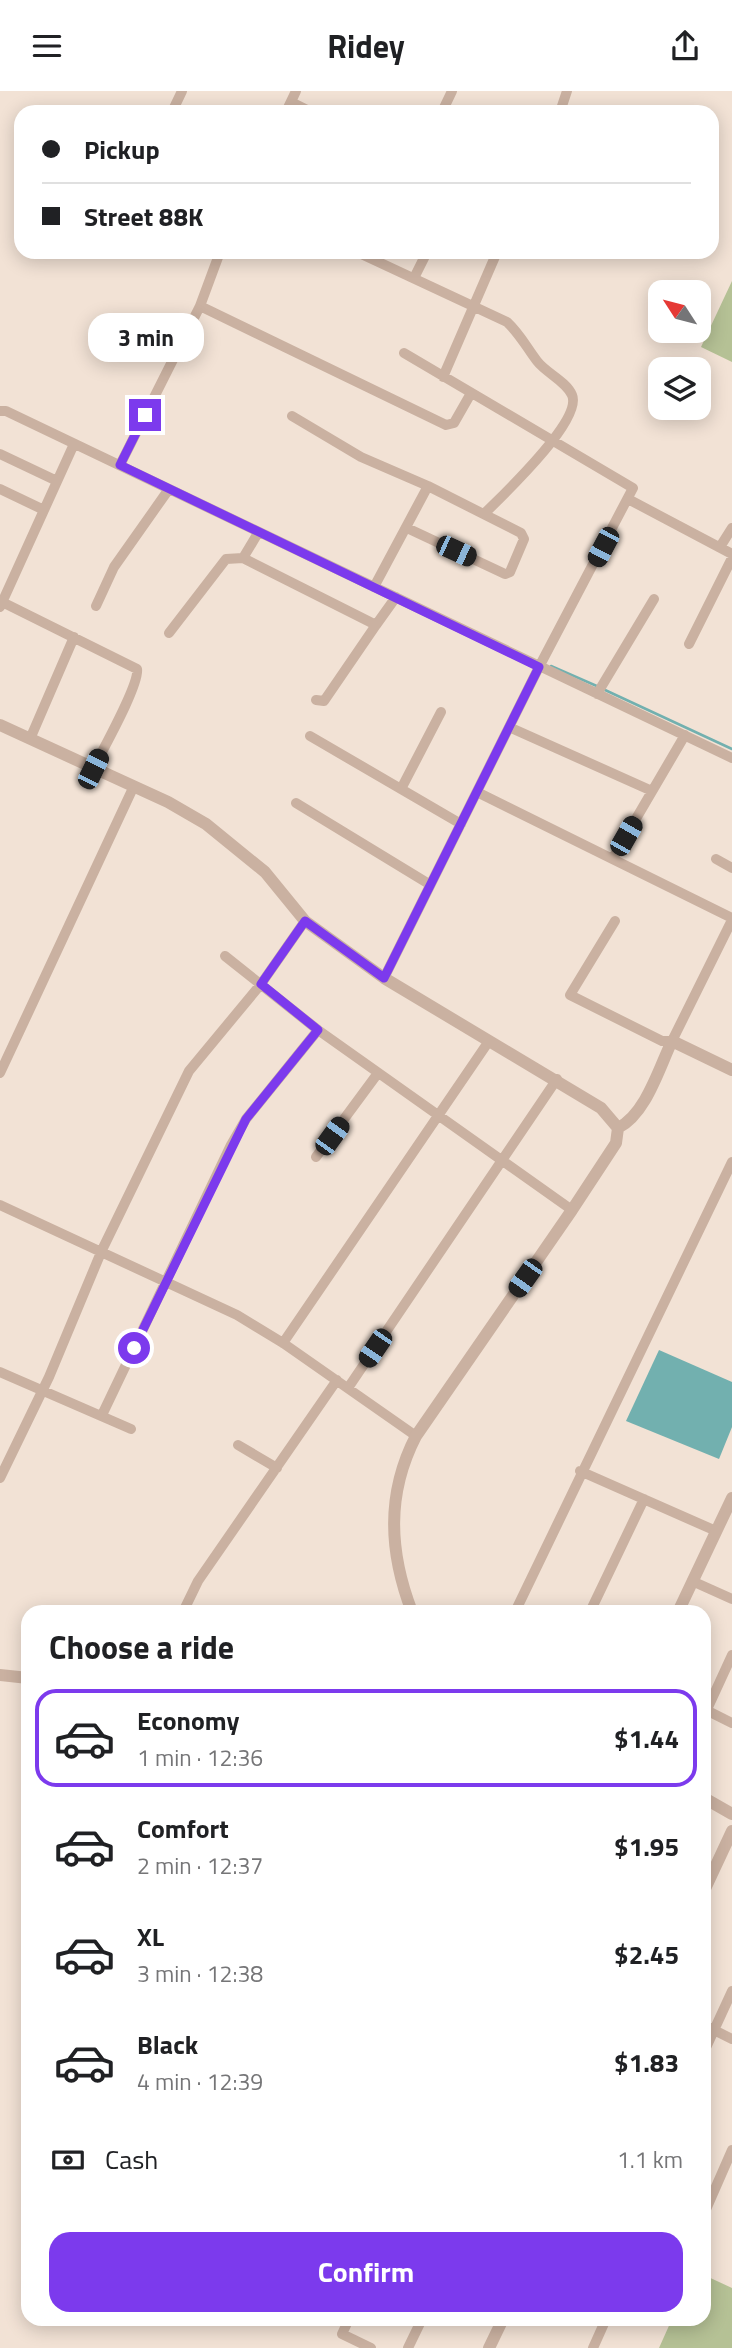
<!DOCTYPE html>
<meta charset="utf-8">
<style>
:root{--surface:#fff;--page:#f2f2f2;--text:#202124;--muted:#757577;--line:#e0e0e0;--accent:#7c3aed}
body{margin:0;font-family:"Titillium Web",sans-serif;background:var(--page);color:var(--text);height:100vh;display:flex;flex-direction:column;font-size:26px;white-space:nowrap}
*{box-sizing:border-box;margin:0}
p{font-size:23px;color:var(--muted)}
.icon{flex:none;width:38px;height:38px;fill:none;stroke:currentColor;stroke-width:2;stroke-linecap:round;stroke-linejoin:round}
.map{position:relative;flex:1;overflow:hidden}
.drawer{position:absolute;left:21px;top:1514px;width:690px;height:721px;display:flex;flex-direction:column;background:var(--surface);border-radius:21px;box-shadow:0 4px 18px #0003}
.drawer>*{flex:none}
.banner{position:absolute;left:14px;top:14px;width:705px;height:154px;border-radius:21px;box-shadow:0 4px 18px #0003;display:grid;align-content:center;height:154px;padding:0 28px;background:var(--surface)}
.needle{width:46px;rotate:306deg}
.buttons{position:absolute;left:648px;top:189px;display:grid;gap:14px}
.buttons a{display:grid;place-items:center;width:63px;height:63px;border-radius:14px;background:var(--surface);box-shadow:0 4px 18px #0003;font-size:35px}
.end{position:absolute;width:32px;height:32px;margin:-16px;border:9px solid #7c3aed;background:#fff;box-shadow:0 0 0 4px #fff}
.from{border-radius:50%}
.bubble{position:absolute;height:49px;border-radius:21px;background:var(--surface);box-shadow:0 4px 18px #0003;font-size:23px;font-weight:700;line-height:49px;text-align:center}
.car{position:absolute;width:21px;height:42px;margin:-21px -10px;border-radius:9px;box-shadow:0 0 5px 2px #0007;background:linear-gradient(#222 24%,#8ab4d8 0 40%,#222 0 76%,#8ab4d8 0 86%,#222 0)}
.banner b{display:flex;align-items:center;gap:24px;height:66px;font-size:26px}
.banner b+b{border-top:2px solid var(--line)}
.banner i{width:18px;height:18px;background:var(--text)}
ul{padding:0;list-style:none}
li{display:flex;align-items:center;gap:21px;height:98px;margin:0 14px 10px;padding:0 14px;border:4px solid transparent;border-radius:21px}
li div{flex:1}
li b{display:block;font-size:26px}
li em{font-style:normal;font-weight:700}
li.on{border-color:var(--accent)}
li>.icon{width:63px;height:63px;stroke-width:1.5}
h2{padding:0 28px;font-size:32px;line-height:84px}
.pay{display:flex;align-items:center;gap:18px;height:77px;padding:0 28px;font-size:26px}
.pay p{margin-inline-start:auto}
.action{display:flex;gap:14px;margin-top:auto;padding:14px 28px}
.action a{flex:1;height:80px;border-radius:21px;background:var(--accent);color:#fff;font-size:28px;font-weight:700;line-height:80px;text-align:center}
header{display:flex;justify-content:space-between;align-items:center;height:91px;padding:0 28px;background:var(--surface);font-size:32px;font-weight:700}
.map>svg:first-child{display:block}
</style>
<header><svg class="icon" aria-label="menu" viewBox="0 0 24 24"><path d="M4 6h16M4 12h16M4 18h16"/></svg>Ridey<svg class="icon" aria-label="share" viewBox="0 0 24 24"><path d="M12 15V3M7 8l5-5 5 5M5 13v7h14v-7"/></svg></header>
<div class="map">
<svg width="732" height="2257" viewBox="0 0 732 2257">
<rect width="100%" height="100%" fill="#f2e2d5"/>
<path fill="#b5c195" d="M732 190V271L701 256Z
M704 2184 732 2197V2257H659L672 2228H704Z"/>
<path fill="#72b0af" d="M659 1259 732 1291V1336L719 1368 626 1330Z"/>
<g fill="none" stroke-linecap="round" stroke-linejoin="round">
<path stroke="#72b0af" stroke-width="2.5" d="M551 575 599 596
M605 599 732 658"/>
<path stroke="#cab1a1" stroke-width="10" d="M291 11 311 21
M172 21 182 0
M286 21 296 0
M442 21 452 0
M560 21 567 0
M357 161 507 231C520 243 527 257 537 270 546 282 566 290 572 304 583 329 502 405 484 423
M414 187 427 161
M200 215 446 334 454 332 470 304
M443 286 497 161
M0 320H6L732 667
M292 325 361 366 428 395 521 442 524 448 510 481 505 483 407 437
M0 363 57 390
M120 374 200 215 220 161
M0 398 44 419
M628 408 732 463
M720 456 732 437
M243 467 376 534 396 506
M374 496 428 395
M2 511 137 578C140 593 102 660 93 678
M96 515 114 476 169 398
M0 516 74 353
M169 542 226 468 243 467 258 442
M689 553 732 467
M597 603 654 508
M316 609 324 610 376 534
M509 636 652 700
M310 645 461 733
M30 648 74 546
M401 698 441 621
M477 701 732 827
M296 712 429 793
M613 767 685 644
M716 768 732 777
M615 830 570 904 662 950H672L732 829
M225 865 318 939 572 1119
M384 887 539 576 633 397 404 262
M0 982 133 697
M316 1066 378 982
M0 1114 237 1224 283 1252 416 1345
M283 1252 489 950
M0 1281 131 1338
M348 1297 557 988
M102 1324 231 1054 246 1028 318 939
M238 1354 277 1377
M580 1380 716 1440
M0 1387 49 1286 102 1159 189 980 261 893 305 830
M692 1490 732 1508
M183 1521 198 1490 337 1289
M515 1521 732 1071
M590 1521 644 1408
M706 1619 732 1632
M704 1625 732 1564
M704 1934 732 1948
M704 1961 732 1900
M704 2123 732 2059
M349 2228 342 2243 371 2257
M408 2257 422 2228
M593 2257 606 2228"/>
<path stroke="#cab1a1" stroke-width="12" d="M0 634 168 711 206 733 265 781 305 830 384 887 601 1017 618 1037 616 1052 572 1119 416 1345C386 1403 389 1461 412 1521
M618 1037C646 1023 659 977 672 950L732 979
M678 1521 732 1407
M0 1584 28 1587
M704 1707 732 1723
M704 1800 732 1740
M489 2257 503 2228"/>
</g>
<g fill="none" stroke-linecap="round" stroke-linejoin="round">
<path stroke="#7c3aed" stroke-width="9" d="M134 1257 246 1028 318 939 261 893 305 830 384 887 539 576 120 374 145 324"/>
</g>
</svg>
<div class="buttons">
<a><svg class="needle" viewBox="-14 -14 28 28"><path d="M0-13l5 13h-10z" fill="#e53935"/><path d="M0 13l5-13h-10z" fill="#757577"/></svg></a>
<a><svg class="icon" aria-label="layers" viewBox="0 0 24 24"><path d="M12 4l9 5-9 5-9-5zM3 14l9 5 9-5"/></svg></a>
</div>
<i class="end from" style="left:134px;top:1257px"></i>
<i class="end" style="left:145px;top:324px"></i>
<div class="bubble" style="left:88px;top:222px;width:116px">3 min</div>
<i class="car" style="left:603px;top:456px;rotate:208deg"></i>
<i class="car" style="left:456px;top:460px;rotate:115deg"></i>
<i class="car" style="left:93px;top:678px;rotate:26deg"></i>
<i class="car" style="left:626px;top:745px;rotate:30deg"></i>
<i class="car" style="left:332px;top:1045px;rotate:36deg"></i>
<i class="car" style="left:525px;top:1187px;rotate:215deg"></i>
<i class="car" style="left:375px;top:1257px;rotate:214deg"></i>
<div class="banner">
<b><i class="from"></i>Pickup</b>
<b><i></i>Street 88K</b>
</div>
<section class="drawer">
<h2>Choose a ride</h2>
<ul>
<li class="on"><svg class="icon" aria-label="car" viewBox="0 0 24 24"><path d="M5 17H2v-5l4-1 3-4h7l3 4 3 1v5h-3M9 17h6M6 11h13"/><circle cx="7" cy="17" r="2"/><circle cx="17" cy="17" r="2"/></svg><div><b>Economy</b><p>1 min · 12:36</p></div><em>$1.44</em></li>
<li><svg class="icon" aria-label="car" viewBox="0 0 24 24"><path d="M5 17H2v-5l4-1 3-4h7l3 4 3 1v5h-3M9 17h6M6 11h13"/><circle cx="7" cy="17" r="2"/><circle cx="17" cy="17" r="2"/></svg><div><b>Comfort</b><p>2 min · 12:37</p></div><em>$1.95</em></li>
<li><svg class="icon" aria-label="car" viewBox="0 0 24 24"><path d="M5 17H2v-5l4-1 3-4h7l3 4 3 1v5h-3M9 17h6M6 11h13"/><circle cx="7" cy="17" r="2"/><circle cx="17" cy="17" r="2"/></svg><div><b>XL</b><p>3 min · 12:38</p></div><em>$2.45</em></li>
<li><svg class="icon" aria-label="car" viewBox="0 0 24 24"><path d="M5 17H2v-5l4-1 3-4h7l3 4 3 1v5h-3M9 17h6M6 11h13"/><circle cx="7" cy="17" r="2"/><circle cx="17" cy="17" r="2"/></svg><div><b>Black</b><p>4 min · 12:39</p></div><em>$1.83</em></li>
</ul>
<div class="pay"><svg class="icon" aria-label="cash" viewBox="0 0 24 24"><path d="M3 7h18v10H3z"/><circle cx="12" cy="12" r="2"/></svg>Cash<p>1.1 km</p></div>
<div class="action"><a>Confirm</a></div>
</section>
</div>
